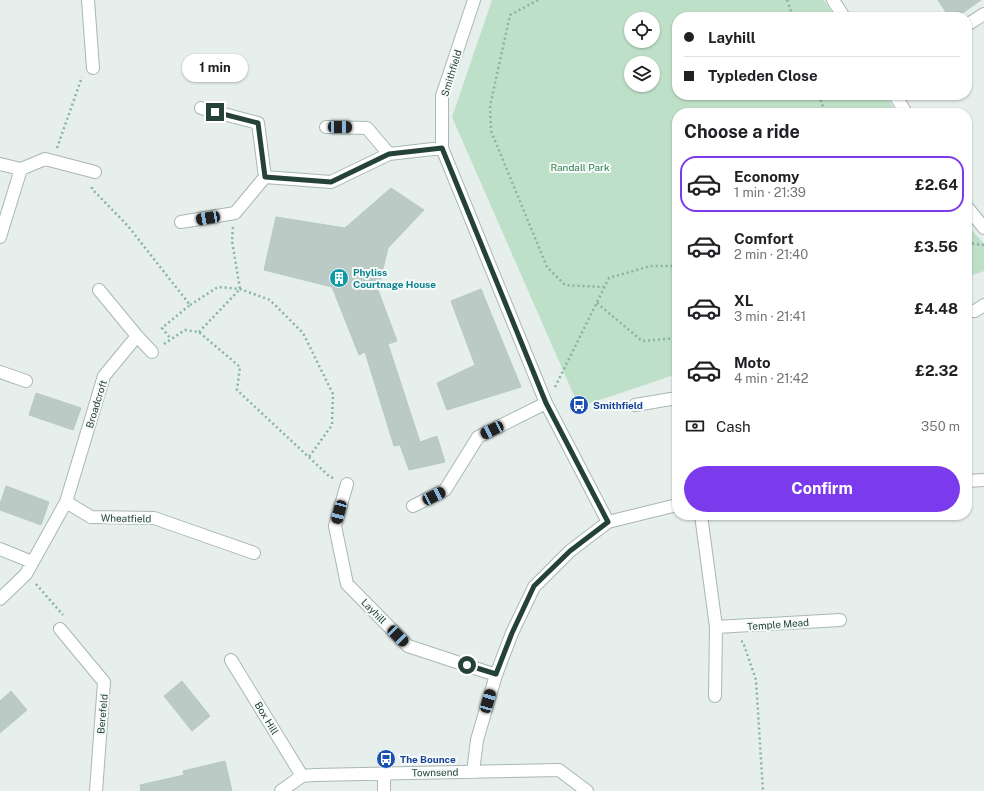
<!DOCTYPE html>
<meta charset="utf-8">
<style>
:root{--surface:#fff;--page:#f2f2f2;--text:#202124;--muted:#757577;--line:#e0e0e0;--accent:#7c3aed}
body{margin:0;font-family:"Public Sans",sans-serif;background:var(--page);color:var(--text);height:100vh;display:flex;flex-direction:column;font-size:15px;white-space:nowrap}
*{box-sizing:border-box;margin:0}
p{font-size:13px;color:var(--muted)}
.icon{flex:none;width:22px;height:22px;fill:none;stroke:currentColor;stroke-width:2;stroke-linecap:round;stroke-linejoin:round}
.map{position:relative;flex:1;overflow:hidden}
.sheet{position:absolute;left:672px;top:108px;width:300px;height:412px;display:flex;flex-direction:column;background:var(--surface);border-radius:16px;box-shadow:0 1px 3px #0004}
.sheet>*{flex:none}
.hud{position:absolute;left:672px;top:12px;width:300px;height:88px;border-radius:16px;box-shadow:0 1px 3px #0004;display:grid;align-content:center;height:88px;padding:0 12px;background:var(--surface)}
.controls{position:absolute;left:624px;top:12px;display:grid;gap:8px}
.controls a{display:grid;place-items:center;width:36px;height:36px;border-radius:50%;background:var(--surface);box-shadow:0 1px 3px #0004;font-size:20px}
.end{position:absolute;width:18px;height:18px;margin:-9px;border:5px solid #24423a;background:#fff;box-shadow:0 0 0 2px #fff}
.from{border-radius:50%}
.bubble{position:absolute;height:28px;border-radius:14px;background:var(--surface);box-shadow:0 1px 3px #0004;font-size:13px;font-weight:700;line-height:28px;text-align:center}
.car{position:absolute;width:12px;height:24px;margin:-12px -6px;border-radius:5px;box-shadow:0 0 3px 1px #0007;background:linear-gradient(#222 24%,#8ab4d8 0 40%,#222 0 76%,#8ab4d8 0 86%,#222 0)}
.hud b{display:flex;align-items:center;gap:14px;height:38px;font-size:15px}
.hud b+b{border-top:1px solid var(--line)}
.hud i{width:10px;height:10px;background:var(--text)}
ul{padding:0;list-style:none}
li{display:flex;align-items:center;gap:12px;height:56px;margin:0 8px 6px;padding:0 4px;border:2px solid transparent;border-radius:16px}
li div{flex:1}
li b{display:block;font-size:15px}
li em{font-style:normal;font-weight:700}
li.active{border-color:var(--accent)}
li>.icon{width:36px;height:36px;stroke-width:1.5}
h2{padding:0 12px;font-size:18px;line-height:48px}
.pay{display:flex;align-items:center;gap:10px;height:44px;padding:0 12px;font-size:15px}
.pay p{margin-inline-start:auto}
.cta{display:flex;gap:8px;margin-top:auto;padding:8px 12px}
.cta a{flex:1;height:46px;border-radius:24px;background:var(--accent);color:#fff;font-size:16px;font-weight:700;line-height:46px;text-align:center}
.map>svg:first-child{display:block}
</style>
<div class="map">
<svg width="984" height="791" viewBox="0 0 984 791">
<rect width="100%" height="100%" fill="#e6efeb"/>
<path fill="#bfe0c8" fill-rule="evenodd" d="M492 0H824L835 17H677V95H886L896 113H677V374L579 407 452 117ZM631 19H653V41H631ZM631 63H653V85H631Z
M967 224 984 244V271L967 277Z"/>
<path fill="#bbcac4" stroke="#b8c9c2" d="M938 0H981L957 17H949Z
M391 188 424 210 388 248 378 290 397 341 388 344 420 442 437 436 445 462 409 470 400 445 394 446 365 352 359 355 332 287 264 270 276 217 345 228Z
M481 289 521 387 447 410 437 383 475 365 451 301Z
M36 393 81 408 73 430 29 415Z
M6 486 49 502 41 525 0 510V504Z
M182 681 210 716 192 731 164 696Z
M11 691 27 710 0 733V701Z
M225 761 232 791H141L140 785 184 775 183 771Z"/>
<g fill="none" stroke-linecap="round" stroke-linejoin="round">
<g stroke="#a8b8b2" stroke-width="14">
<path id="minor" d="M88 0 93 68
M474 0 442 96V148L546 403 608 522
M833 0 844 17
M967 25 984 14
M895 95 906 113
M326 127 367 128 389 154
M0 164 21 169
M265 177 331 182 389 154 442 148
M967 207 984 228
M181 222 235 213 265 177 258 123 201 108
M0 237 21 169 45 159 95 172
M99 290 137 336
M967 311H975L984 305
M0 372 26 381
M635 405 677 398
M967 481 984 480
M347 484 335 526 347 584 408 646 496 675
M66 502 104 376 137 336 152 352
M413 506 445 490 478 437 546 403
M701 515 716 627 715 696
M0 549 32 562
M0 599 26 574 66 502 91 517 154 518 254 553
M716 627 840 620
M60 629 104 682 96 791
M231 660 302 776
M473 772 477 740 496 675 512 633 534 587 570 551 608 522 677 505
M384 773V791
M281 791 302 776 314 775 559 770 587 791"/>
</g>
<path stroke="#86b3a5" stroke-width="2.5" stroke-dasharray="2 3" stroke-linecap="butt" d="M538 0 510 15 490 106 491 131 547 267 565 285 604 287
M787 0 793 17
M819 95 825 113
M57 148 82 77
M92 187V189L128 226 190 305 162 328 171 339
M967 243 984 245
M597 303 642 341 677 338
M190 305 218 287 240 289 270 300 303 333 333 394 332 425 309 457
M199 332 240 289 232 241 233 227
M164 344 185 330 199 332 240 367 237 390 329 476 335 479
M555 387 609 278 650 266H677
M36 584 63 615
M741 641 743 642 756 680 763 791"/>
<use href="#minor" stroke="#fff" stroke-width="12"/>
</g>
<g fill="none" stroke-linecap="round" stroke-linejoin="round">
<path stroke="#24423a" stroke-width="5" d="M215 112 258 123 265 177 331 182 389 154 442 148 546 403 608 522 570 551 534 586 512 633 496 674 467 665"/>
</g>
<defs>
<g id="building-disc" transform="scale(1)"><circle r="9.5" fill="#0f9aa8" stroke="#f7fbf9"/><path d="M-4-6H4V6H1V3H-1V6H-4ZM-2.5-4.3h1.7v1.8h-1.7ZM.8-4.3h1.7v1.8H.8ZM-2.5-1h1.7V.8h-1.7ZM.8-1h1.7V.8H.8Z" fill="#fff"/></g>
<g id="bus-disc" transform="scale(1)"><circle r="9.5" fill="#1a4fb4" stroke="#f7fbf9"/><path d="M-5-6H5V4H4V6H2V4H-2V6H-4V4H-5ZM-3.5-4V0h7V-4ZM-3.5 1.2v1.5H-2V1.2ZM2 1.2v1.5H3.5V1.2Z" fill="#fff"/></g>
</defs>
<g fill-rule="evenodd">
<use href="#building-disc" x="339" y="278"/>
<use href="#bus-disc" x="579" y="405"/>
<use href="#bus-disc" x="386" y="759"/>
</g>
<g text-anchor="middle" dominant-baseline="central" stroke-width="4" stroke-linejoin="round" paint-order="stroke">
<g font-size="10" fill="#24423a" stroke="#f7fbf9">
<text transform="translate(451 73) rotate(-73)">Smithfield</text>
<text transform="translate(96 404) rotate(-73)">Broadcroft</text>
<text transform="translate(126 518) rotate(1)">Wheatfield</text>
<text transform="translate(374 611) rotate(45)">Layhill</text>
<text transform="translate(778 624) rotate(-4)">Temple Mead</text>
<text transform="translate(102 714) rotate(-85)">Berefeld</text>
<text transform="translate(267 718) rotate(59)">Box Hill</text>
<text transform="translate(435 772) rotate(-1)">Townsend</text>
</g>
<g font-size="10" fill="#2d7a4b" stroke="#f7fbf9">
<text x="580" y="167">Randall Park</text>
</g>
<g font-size="10" font-weight="bold" fill="#0d838f" stroke="#f7fbf9" text-anchor="start">
<text x="353" y="272">Phyliss<tspan x="353" dy="12">Courtnage House</tspan></text>
</g>
<g font-size="10" font-weight="bold" fill="#164399" stroke="#f7fbf9" text-anchor="start">
<text x="593" y="405">Smithfield</text>
<text x="400" y="759">The Bounce</text>
</g>
</g>
</svg>
<div class="controls">
<a><svg class="icon" aria-label="locate" viewBox="0 0 24 24"><circle cx="12" cy="12" r="6"/><path d="M12 2v4M12 18v4M2 12h4M18 12h4"/></svg></a>
<a><svg class="icon" aria-label="layers" viewBox="0 0 24 24"><path d="M12 4l9 5-9 5-9-5zM3 14l9 5 9-5"/></svg></a>
</div>
<i class="end from" style="left:467px;top:665px"></i>
<i class="end" style="left:215px;top:112px"></i>
<div class="bubble" style="left:182px;top:54px;width:66px">1 min</div>
<i class="car" style="left:340px;top:127px;rotate:91deg"></i>
<i class="car" style="left:208px;top:218px;rotate:260deg"></i>
<i class="car" style="left:492px;top:430px;rotate:244deg"></i>
<i class="car" style="left:434px;top:496px;rotate:63deg"></i>
<i class="car" style="left:339px;top:512px;rotate:195deg"></i>
<i class="car" style="left:398px;top:636px;rotate:135deg"></i>
<i class="car" style="left:488px;top:701px;rotate:16deg"></i>
<div class="hud">
<b><i class="from"></i>Layhill</b>
<b><i></i>Typleden Close</b>
</div>
<section class="sheet">
<h2>Choose a ride</h2>
<ul>
<li class="active"><svg class="icon" aria-label="car" viewBox="0 0 24 24"><path d="M5 17H2v-5l4-1 3-4h7l3 4 3 1v5h-3M9 17h6M6 11h13"/><circle cx="7" cy="17" r="2"/><circle cx="17" cy="17" r="2"/></svg><div><b>Economy</b><p>1 min · 21:39</p></div><em>£2.64</em></li>
<li><svg class="icon" aria-label="car" viewBox="0 0 24 24"><path d="M5 17H2v-5l4-1 3-4h7l3 4 3 1v5h-3M9 17h6M6 11h13"/><circle cx="7" cy="17" r="2"/><circle cx="17" cy="17" r="2"/></svg><div><b>Comfort</b><p>2 min · 21:40</p></div><em>£3.56</em></li>
<li><svg class="icon" aria-label="car" viewBox="0 0 24 24"><path d="M5 17H2v-5l4-1 3-4h7l3 4 3 1v5h-3M9 17h6M6 11h13"/><circle cx="7" cy="17" r="2"/><circle cx="17" cy="17" r="2"/></svg><div><b>XL</b><p>3 min · 21:41</p></div><em>£4.48</em></li>
<li><svg class="icon" aria-label="car" viewBox="0 0 24 24"><path d="M5 17H2v-5l4-1 3-4h7l3 4 3 1v5h-3M9 17h6M6 11h13"/><circle cx="7" cy="17" r="2"/><circle cx="17" cy="17" r="2"/></svg><div><b>Moto</b><p>4 min · 21:42</p></div><em>£2.32</em></li>
</ul>
<div class="pay"><svg class="icon" aria-label="cash" viewBox="0 0 24 24"><path d="M3 7h18v10H3z"/><circle cx="12" cy="12" r="2"/></svg>Cash<p>350 m</p></div>
<div class="cta"><a>Confirm</a></div>
</section>
</div>
